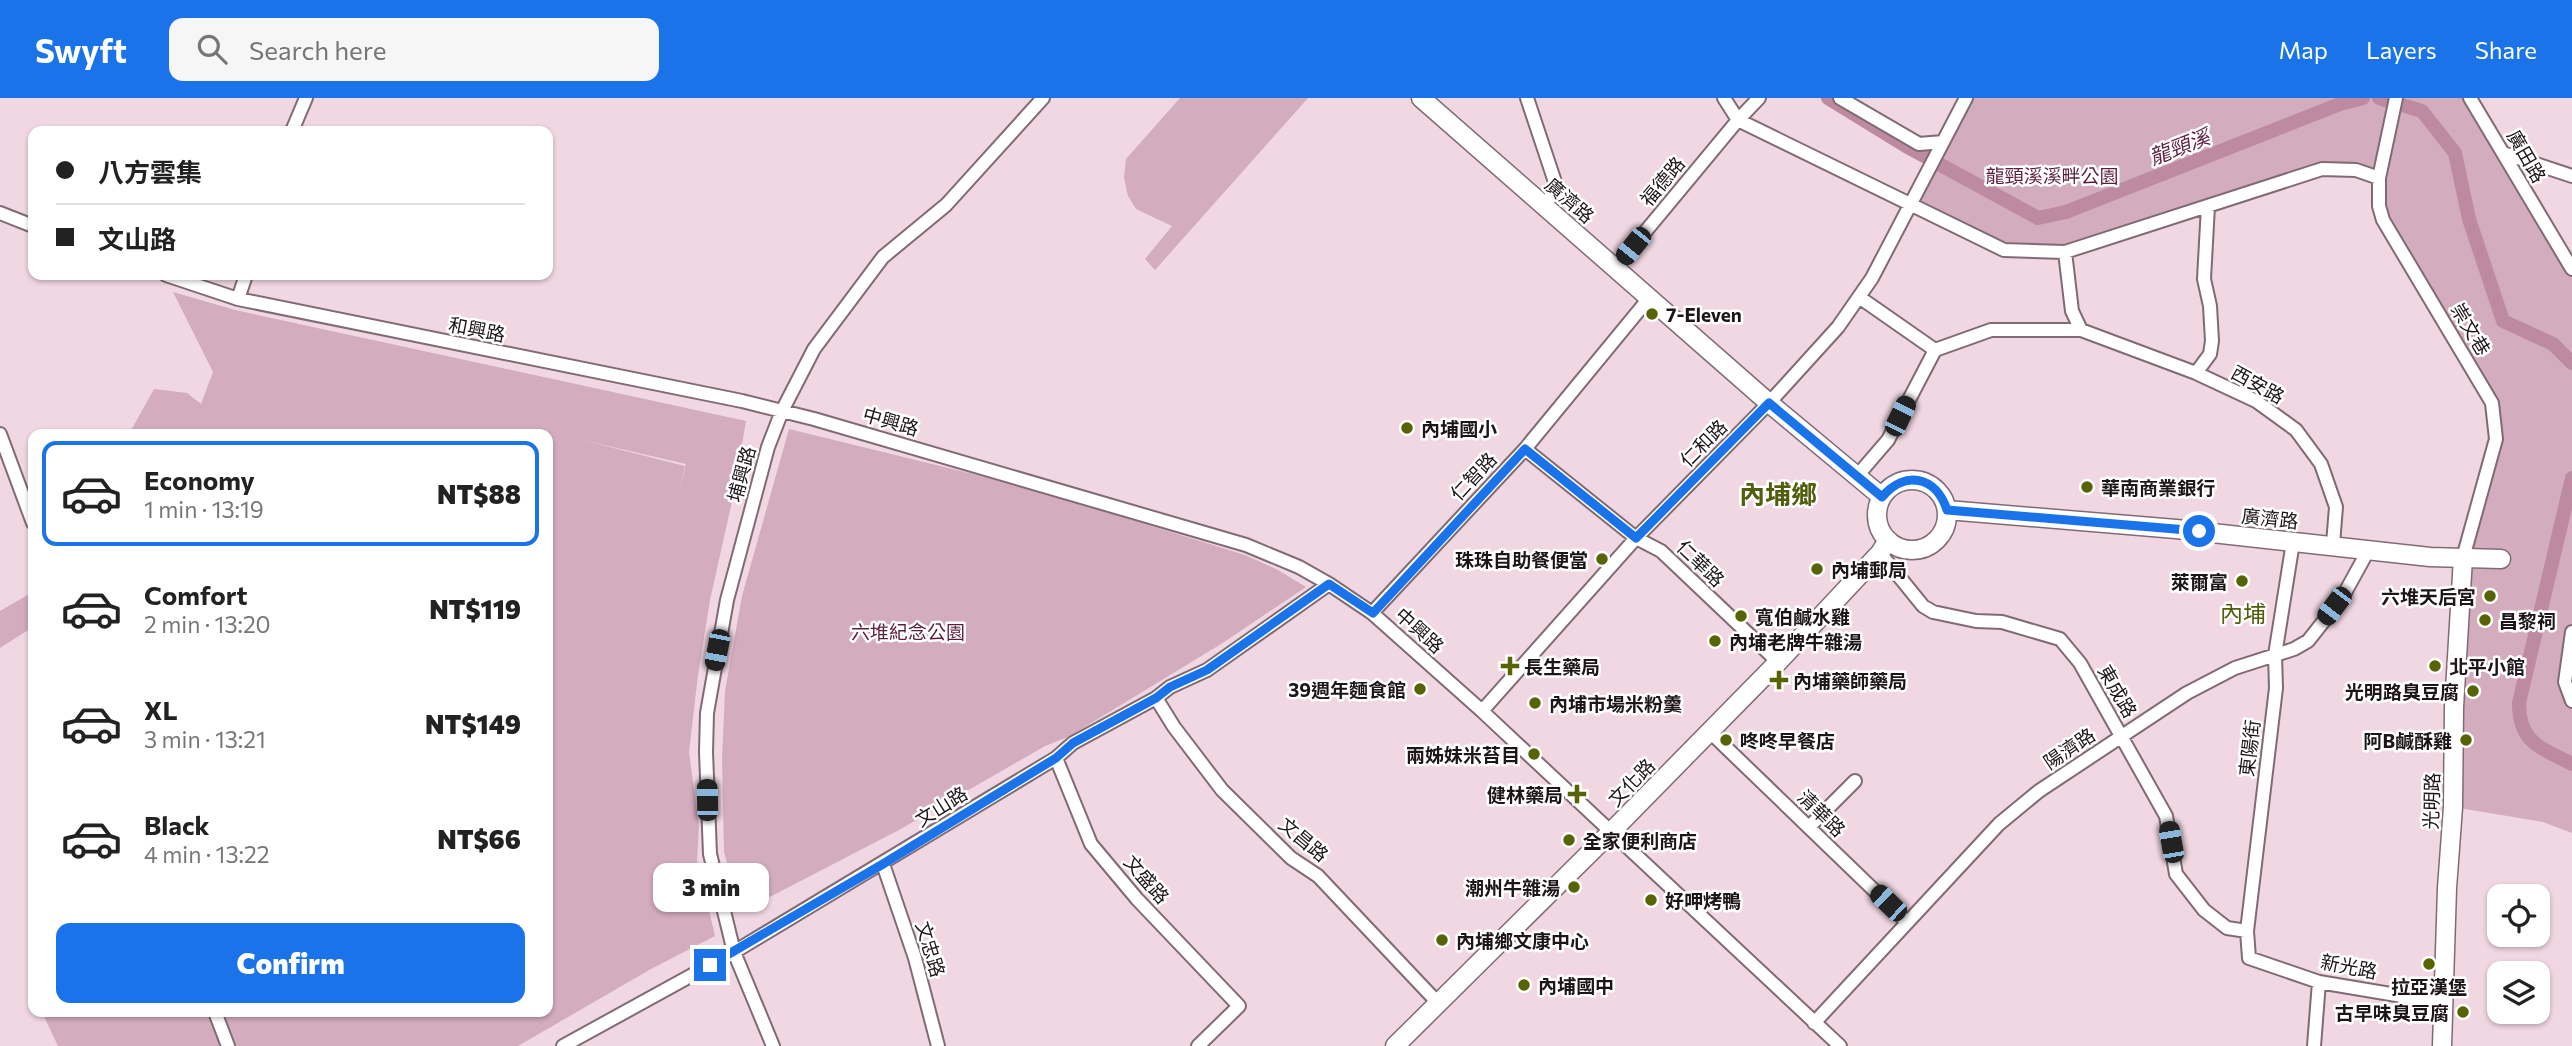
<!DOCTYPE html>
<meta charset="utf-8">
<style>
:root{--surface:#fff;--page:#f6f6f6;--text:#222;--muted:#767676;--line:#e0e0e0;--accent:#1a73e8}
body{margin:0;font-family:Commissioner,"Noto Sans TC",sans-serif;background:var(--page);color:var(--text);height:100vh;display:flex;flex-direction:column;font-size:26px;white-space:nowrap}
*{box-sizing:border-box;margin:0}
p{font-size:23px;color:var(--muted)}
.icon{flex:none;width:38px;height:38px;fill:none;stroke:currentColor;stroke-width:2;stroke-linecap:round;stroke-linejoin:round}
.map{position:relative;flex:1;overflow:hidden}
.details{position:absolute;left:28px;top:331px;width:525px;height:588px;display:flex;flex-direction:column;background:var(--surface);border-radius:14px;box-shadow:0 2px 5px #0004}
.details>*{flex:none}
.top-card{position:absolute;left:28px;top:28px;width:525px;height:154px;border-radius:14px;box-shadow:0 2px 5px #0004;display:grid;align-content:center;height:154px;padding:0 28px;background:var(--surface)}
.controls{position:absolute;left:2487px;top:786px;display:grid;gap:14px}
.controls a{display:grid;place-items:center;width:63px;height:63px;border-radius:14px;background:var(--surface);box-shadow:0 2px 5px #0004;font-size:35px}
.end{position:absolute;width:32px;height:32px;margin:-16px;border:9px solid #1a73e8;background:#fff;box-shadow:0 0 0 4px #fff}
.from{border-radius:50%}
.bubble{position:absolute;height:49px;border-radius:14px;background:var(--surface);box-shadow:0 2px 5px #0004;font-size:23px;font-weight:800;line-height:49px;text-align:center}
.car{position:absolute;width:21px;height:42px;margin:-21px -10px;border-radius:9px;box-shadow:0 0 5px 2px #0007;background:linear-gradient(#222 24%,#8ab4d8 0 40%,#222 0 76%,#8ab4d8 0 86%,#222 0)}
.top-card b{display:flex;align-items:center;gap:24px;height:66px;font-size:26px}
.top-card b+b{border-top:2px solid var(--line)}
.top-card i{width:18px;height:18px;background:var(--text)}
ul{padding:12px 0 0;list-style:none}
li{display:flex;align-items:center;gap:21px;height:105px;margin:0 14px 10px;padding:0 14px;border:4px solid transparent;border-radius:14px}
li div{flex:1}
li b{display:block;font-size:26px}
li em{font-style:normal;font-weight:800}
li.active{border-color:var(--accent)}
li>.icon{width:63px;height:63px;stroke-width:1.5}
.button{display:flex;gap:14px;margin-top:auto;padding:14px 28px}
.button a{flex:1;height:80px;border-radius:14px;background:var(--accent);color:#fff;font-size:28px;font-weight:800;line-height:80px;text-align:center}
header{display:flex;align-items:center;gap:42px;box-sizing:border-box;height:98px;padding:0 35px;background:var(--accent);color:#fff}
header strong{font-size:33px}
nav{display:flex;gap:38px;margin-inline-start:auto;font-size:24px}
.search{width:490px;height:63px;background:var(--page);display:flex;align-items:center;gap:18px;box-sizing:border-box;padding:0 24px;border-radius:14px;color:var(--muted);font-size:26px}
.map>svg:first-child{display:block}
</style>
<header>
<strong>Swyft</strong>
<div class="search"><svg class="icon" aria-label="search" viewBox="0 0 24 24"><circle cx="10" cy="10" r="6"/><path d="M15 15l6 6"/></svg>Search here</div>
<nav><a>Map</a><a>Layers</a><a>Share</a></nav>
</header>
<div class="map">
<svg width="2572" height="948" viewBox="0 0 2572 948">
<rect width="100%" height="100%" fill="#f0d7e2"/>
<path fill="#d3acbd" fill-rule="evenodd" d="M1180 0H1308L1155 172 1145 161 1172 128 1136 111 1128 98 1124 80 1126 61Z
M1966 0H2470L2572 170V534L2568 556 2572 603V735L2543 724 2453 709 2459 462 2496 341 2492 305 2383 122 2379 80 2322 71 2065 154 2004 152 1910 106Z
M173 194 235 212 746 323 733 399 710 502 698 577 689 654 699 728 697 762 715 838 651 871 518 948H58L42 914H548V336H129L154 291 187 295 201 306 213 274ZM582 342 686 366 678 400 685 368Z
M789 331 1022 388 1245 457 1278 472 1306 489 1221 546 1070 638 1045 648 899 732 741 814 724 754 722 661 725 593 742 498Z
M33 490V529L0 550V513L31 495Z"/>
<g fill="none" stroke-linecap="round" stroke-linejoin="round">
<path stroke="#bd8aa2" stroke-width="14" d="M1828 0 1906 48 2038 120 2066 114 2340 6 2363 0
M2379 0 2422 13 2455 55 2469 121 2503 223 2553 246 2572 265
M2572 380 2519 605C2519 645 2540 649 2572 666"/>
<g stroke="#806b74" stroke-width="16">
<path id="street" d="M1527 0 1556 87 1546 108
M1724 0 1738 22 2004 152 2065 154 2322 71 2356 72 2379 80
M1840 0 1919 46 1943 44
M2396 0 2379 80V108L2383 122 2492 305 2496 341 2463 460
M2470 0 2572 171
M292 33 306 0
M2503 55 2572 78
M0 115 33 128
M2065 154 2072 213 2081 232
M1616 169 1738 22 1759 0
M166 177 238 201 742 303 814 321 1246 447 1299 469 1329 486 1372 515 1482 613 1840 948
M1859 199 1935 252
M238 201 246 177
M2196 275 2210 256 2212 243 2210 208 2204 181 2208 108
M0 336 33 425
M1525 351 1636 440 1661 453 1778 564
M1857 378 1888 342 1935 252 1991 232H2081L2196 275 2256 303 2296 332 2321 366 2336 409 2333 446
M2293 444 2275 557 2276 590 2247 833 2249 860 2319 884 2444 905
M1880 455 1923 508 1933 514 1976 523 2002 524 2060 541 2080 565 2166 718 2176 776 2204 812 2227 830 2247 833
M1372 515 1525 351 1650 199
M2572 534 2565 584 2572 603
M1156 600 1174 629 1222 692 1291 760 1318 778 1438 905
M1482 613 1636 440 1769 305 1838 229 1872 180 1966 0
M1709 633 1907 824
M1056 660 1091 746 1137 801 1239 908 1198 948
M1809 729 1855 683
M883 766 915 860 938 948
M215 914 228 948
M1814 925 1999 726 2039 693 2187 595 2235 570 2294 551 2308 543 2342 500 2369 451
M563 948 734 854 1056 660 1073 645 1156 600 1170 589 1207 572 1329 486
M773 948 734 854 710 756 706 654 707 615 727 502 768 349 782 313 814 251 883 159 946 107 1043 0
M2314 948 2319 884"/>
</g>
<g stroke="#806b74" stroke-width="21">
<path id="secondary" d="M1421 0 1769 305 1882 399
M1877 417a35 35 0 1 1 70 0a35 35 0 1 1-70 0Z
M1947 412 2176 431 2430 459 2501 461
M1395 948 1611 734 1778 564 1880 455 1888 442
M2442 948 2447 790 2453 709 2454 609 2463 460"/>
</g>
<use href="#street" stroke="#fff" stroke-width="12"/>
<use href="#secondary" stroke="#fff" stroke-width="18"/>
</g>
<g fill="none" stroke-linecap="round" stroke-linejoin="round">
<path stroke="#1a73e8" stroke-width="9" d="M710 867 883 766 1056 660 1073 645 1156 600 1170 589 1207 572 1329 486 1373 515 1525 351 1636 440 1769 305 1882 399C1905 372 1936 378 1947 412L2199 433"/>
</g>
<g fill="#576305" stroke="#fff" stroke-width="2.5">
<circle cx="1652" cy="216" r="7"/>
<circle cx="1407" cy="330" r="7"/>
<circle cx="2087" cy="389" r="7"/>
<circle cx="1602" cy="461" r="7"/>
<circle cx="1817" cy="471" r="7"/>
<circle cx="2242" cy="483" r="7"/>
<circle cx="2490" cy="498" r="7"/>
<circle cx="1741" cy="518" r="7"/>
<circle cx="2485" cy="522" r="7"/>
<circle cx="1715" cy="543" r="7"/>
<path d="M1506.5 557.5h7v7h7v7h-7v7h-7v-7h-7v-7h7z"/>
<circle cx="2435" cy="568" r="7"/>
<path d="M1775.5 571.5h7v7h7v7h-7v7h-7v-7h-7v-7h7z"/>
<circle cx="1420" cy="591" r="7"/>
<circle cx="2473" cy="593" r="7"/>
<circle cx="1535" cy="605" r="7"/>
<circle cx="1726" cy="642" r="7"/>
<circle cx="2466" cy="642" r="7"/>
<circle cx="1534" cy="656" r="7"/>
<path d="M1573.5 685.5h7v7h7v7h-7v7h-7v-7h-7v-7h7z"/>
<circle cx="1569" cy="742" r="7"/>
<circle cx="1574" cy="789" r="7"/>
<circle cx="1651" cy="802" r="7"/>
<circle cx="1442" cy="842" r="7"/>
<circle cx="2429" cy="866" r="7"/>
<circle cx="1524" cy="887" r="7"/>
<circle cx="2463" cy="914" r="7"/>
</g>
<g text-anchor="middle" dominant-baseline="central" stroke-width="5" stroke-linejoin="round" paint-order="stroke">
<g font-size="19" fill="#1d1519" stroke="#fff">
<text transform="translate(2527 58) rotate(60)">廣田路</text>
<text transform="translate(1662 83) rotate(-50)">福德路</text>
<text transform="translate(1570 102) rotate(41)">廣濟路</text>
<text transform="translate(477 231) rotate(11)">和興路</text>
<text transform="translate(2471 231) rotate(59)">崇文巷</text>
<text transform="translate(2258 286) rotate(29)">西安路</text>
<text transform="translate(891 323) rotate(16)">中興路</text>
<text transform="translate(1703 345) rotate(-45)">仁和路</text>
<text transform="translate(741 376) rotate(-75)">埔興路</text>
<text transform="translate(1473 378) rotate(-47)">仁智路</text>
<text transform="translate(2270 420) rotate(6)">廣濟路</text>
<text transform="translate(1701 465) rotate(44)">仁華路</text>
<text transform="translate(1420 532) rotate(42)">中興路</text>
<text transform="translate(2118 593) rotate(60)">東成路</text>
<text transform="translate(2069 650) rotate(-34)">陽濟路</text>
<text transform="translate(2249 650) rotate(-83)">東陽街</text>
<text transform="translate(1631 684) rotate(-46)">文化路</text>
<text transform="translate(2431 703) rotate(-88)">光明路</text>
<text transform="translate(941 708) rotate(-32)">文山路</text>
<text transform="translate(1822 715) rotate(44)">清華路</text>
<text transform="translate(1304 741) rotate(40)">文昌路</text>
<text transform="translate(1147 781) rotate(49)">文盛路</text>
<text transform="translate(931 851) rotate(73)">文忠路</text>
<text transform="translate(2349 868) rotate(11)">新光路</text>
</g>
<g font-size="19" fill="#5b1d3f" stroke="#fff">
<text x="2052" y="77">龍頸溪溪畔公園</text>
<text x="908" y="533">六堆紀念公園</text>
</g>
<g font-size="19" font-weight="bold" fill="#1d1519" stroke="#fff" text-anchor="start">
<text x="1666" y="216">7-Eleven</text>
<text x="1421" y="330">內埔國小</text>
<text x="2101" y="389">華南商業銀行</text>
<text x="1588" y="461" text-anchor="end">珠珠自助餐便當</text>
<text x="1831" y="471">內埔郵局</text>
<text x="2228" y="483" text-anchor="end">萊爾富</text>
<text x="2476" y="498" text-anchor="end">六堆天后宮</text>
<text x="1755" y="518">寬伯鹹水雞</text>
<text x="2499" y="522">昌黎祠</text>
<text x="1729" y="543">內埔老牌牛雜湯</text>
<text x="1524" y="568">長生藥局</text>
<text x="2449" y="568">北平小館</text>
<text x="1793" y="582">內埔藥師藥局</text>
<text x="1406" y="591" text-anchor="end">39週年麵食館</text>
<text x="2459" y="593" text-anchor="end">光明路臭豆腐</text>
<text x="1549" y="605">內埔市場米粉羹</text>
<text x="1740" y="642">咚咚早餐店</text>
<text x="2452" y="642" text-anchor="end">阿B鹹酥雞</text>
<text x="1520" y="656" text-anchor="end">兩姊妹米苔目</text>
<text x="1563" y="696" text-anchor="end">健林藥局</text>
<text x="1583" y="742">全家便利商店</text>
<text x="1560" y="789" text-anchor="end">潮州牛雜湯</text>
<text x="1665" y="802">好呷烤鴨</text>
<text x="1456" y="842">內埔鄉文康中心</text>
<text x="1538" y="887">內埔國中</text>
<text x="2429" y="888" text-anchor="middle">拉亞漢堡</text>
<text x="2449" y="914" text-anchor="end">古早味臭豆腐</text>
</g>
<g font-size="21" font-style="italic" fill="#602244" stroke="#fff">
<text transform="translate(2179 48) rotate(-21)">龍頸溪</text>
</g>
<g font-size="23" fill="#525e0d" stroke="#fff">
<text x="2243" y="515">內埔</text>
</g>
<g font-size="26" font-weight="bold" fill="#525e0d" stroke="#fff">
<text x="1778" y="395">內埔鄉</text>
</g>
</g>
</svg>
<div class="controls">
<a><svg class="icon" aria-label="locate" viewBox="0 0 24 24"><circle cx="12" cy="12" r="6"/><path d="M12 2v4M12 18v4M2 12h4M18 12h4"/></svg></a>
<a><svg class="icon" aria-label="layers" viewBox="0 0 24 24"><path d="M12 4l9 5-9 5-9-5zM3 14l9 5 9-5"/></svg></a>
</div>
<i class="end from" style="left:2199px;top:433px"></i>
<i class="end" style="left:710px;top:867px"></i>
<div class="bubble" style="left:653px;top:765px;width:116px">3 min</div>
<i class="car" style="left:1633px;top:148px;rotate:219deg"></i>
<i class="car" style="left:1900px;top:318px;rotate:26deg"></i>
<i class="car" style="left:2334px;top:508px;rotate:217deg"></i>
<i class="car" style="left:717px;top:552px;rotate:191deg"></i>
<i class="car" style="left:707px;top:702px;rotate:359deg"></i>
<i class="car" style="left:2171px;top:744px;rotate:350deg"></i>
<i class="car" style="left:1888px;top:805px;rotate:314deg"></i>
<div class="top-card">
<b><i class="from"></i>八方雲集</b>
<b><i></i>文山路</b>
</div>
<section class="details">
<ul>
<li class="active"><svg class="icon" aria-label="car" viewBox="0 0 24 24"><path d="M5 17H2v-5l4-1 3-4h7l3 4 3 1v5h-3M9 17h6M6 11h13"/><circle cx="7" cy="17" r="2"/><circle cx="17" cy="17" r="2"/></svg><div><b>Economy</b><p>1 min · 13:19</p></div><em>NT$88</em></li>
<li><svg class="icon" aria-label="car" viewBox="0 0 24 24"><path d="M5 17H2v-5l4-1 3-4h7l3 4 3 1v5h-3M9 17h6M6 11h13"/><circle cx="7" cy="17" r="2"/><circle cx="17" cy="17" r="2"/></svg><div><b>Comfort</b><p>2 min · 13:20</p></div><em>NT$119</em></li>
<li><svg class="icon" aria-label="car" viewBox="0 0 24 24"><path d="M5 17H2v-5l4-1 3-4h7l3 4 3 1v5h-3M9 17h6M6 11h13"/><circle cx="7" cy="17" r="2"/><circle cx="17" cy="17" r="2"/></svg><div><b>XL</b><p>3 min · 13:21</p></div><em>NT$149</em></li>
<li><svg class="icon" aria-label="car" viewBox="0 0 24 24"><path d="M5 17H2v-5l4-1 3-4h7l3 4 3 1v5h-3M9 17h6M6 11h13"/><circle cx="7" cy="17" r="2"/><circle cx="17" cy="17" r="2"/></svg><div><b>Black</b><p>4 min · 13:22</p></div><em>NT$66</em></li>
</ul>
<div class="button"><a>Confirm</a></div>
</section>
</div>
